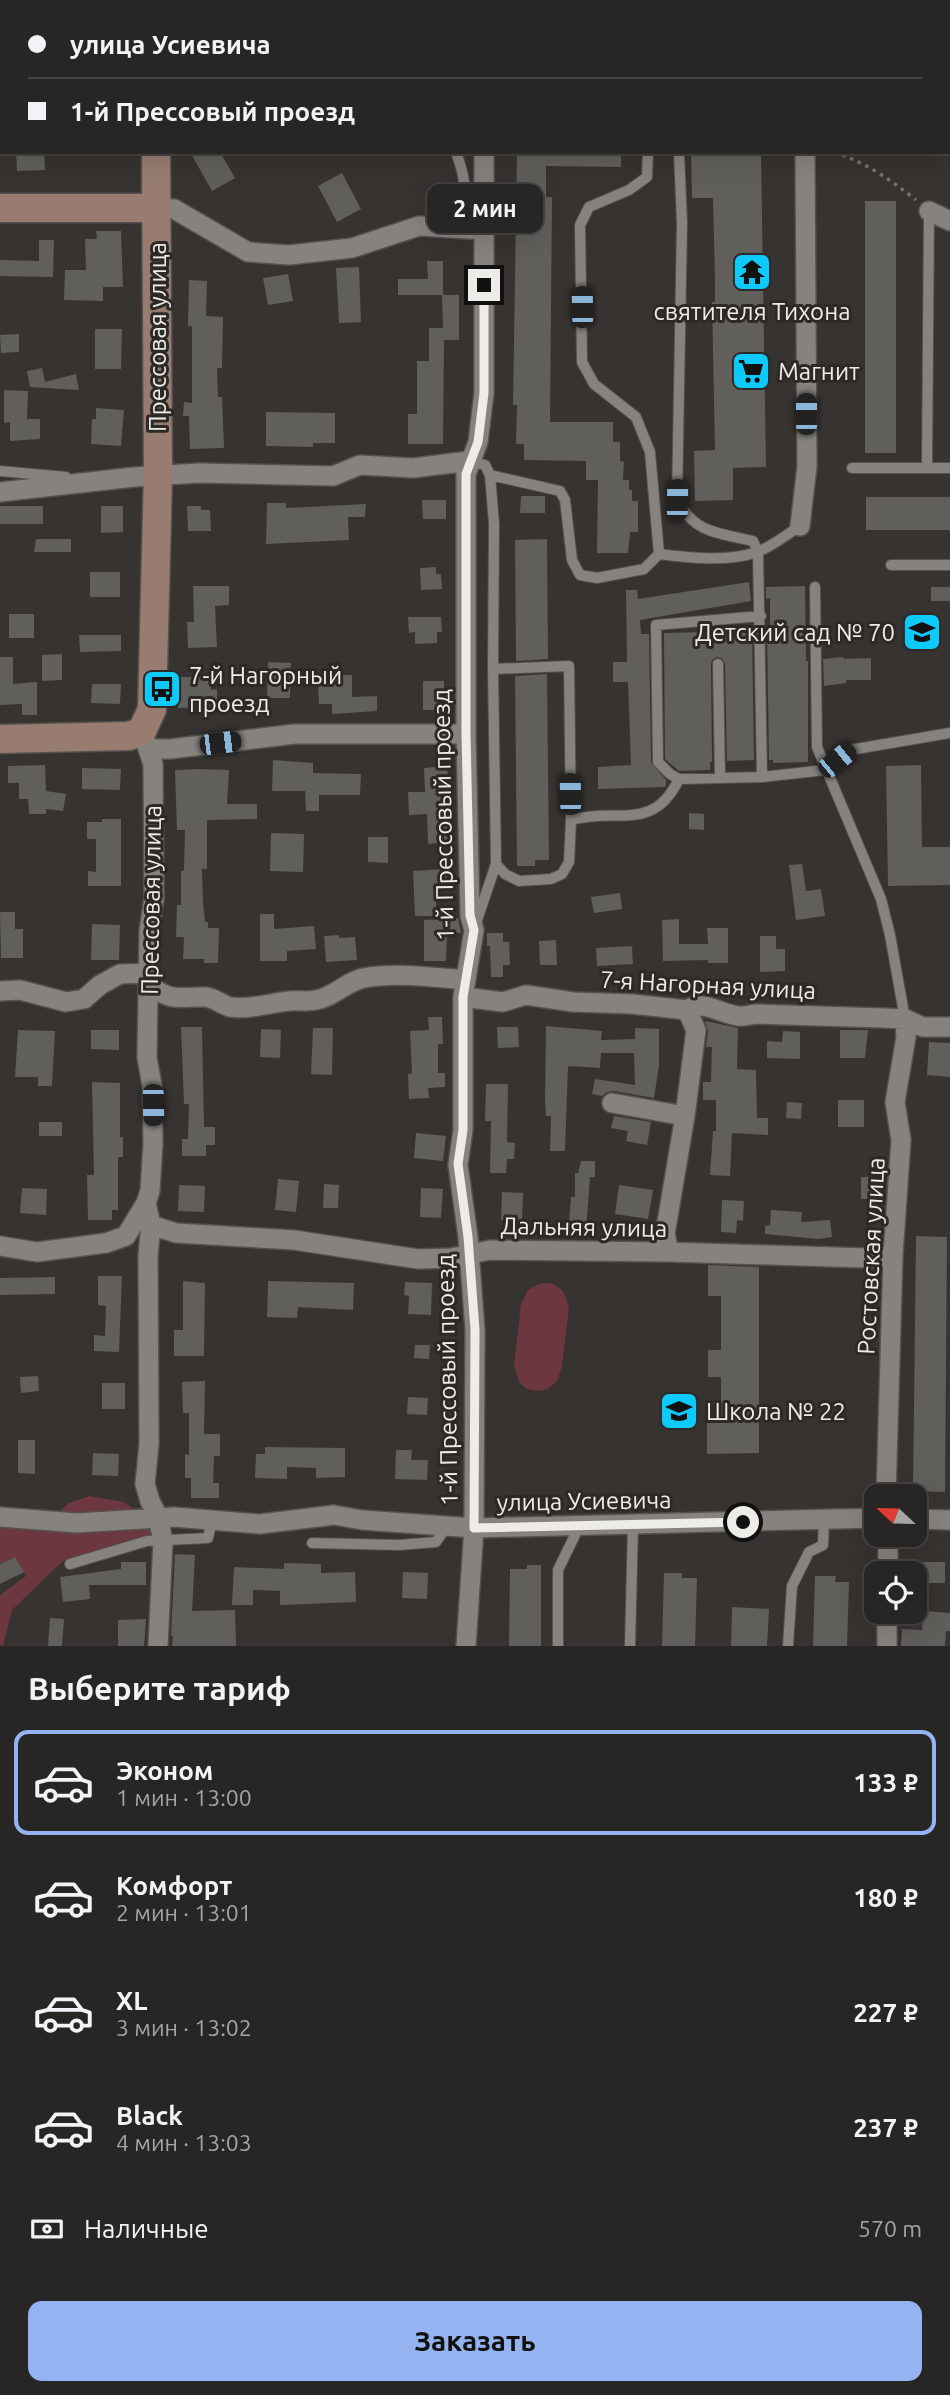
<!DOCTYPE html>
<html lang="ru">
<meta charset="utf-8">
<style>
:root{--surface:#282624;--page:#343231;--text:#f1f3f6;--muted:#a5a5a6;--line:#444341;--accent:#95b2f1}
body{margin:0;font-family:Ubuntu,sans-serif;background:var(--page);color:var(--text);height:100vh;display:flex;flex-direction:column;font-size:26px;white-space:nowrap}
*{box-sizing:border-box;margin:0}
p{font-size:23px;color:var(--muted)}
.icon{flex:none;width:38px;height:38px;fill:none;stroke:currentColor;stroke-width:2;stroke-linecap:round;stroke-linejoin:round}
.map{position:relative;height:1646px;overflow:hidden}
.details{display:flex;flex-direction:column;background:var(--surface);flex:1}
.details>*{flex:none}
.banner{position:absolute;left:0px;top:0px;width:950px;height:154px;box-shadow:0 7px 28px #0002,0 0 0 2px var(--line);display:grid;align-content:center;height:154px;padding:0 28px;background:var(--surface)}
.needle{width:46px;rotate:292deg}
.buttons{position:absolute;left:864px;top:1484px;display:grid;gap:14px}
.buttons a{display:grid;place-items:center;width:63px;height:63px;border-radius:14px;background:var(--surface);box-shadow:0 7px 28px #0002,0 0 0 2px var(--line);font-size:35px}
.end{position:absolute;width:32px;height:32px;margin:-16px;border:9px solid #eeece9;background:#111;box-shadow:0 0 0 4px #111}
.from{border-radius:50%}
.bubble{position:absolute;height:49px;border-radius:14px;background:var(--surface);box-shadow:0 7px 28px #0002,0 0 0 2px var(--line);font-size:23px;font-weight:700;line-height:49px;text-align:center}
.car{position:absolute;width:21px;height:42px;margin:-21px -10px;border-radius:9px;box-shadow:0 0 5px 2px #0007;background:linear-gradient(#222 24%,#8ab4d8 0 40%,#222 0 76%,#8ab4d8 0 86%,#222 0)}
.banner b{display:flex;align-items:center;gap:24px;height:66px;font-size:26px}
.banner b+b{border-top:2px solid var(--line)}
.banner i{width:18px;height:18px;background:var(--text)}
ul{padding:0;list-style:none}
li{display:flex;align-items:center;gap:21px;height:105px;margin:0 14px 10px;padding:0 14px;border:4px solid transparent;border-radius:14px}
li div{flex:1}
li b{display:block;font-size:26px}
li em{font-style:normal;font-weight:700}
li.on{border-color:var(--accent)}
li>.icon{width:63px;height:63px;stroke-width:1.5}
h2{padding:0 28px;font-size:32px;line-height:84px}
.pay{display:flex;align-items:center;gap:18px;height:77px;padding:0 28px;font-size:26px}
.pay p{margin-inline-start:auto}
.action{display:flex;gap:14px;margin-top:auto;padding:14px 28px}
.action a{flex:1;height:80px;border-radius:14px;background:var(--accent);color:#111;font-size:28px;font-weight:700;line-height:80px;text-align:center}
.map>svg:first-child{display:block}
</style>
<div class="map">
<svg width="950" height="1646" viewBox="0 0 950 1646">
<rect width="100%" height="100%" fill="#363330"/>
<path fill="#6d373f" d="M541 1283H552L563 1291 569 1307 562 1367 557 1381 548 1389 539 1391 527 1389 519 1382 514 1365 521 1304 528 1290Z
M89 1496 124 1502 154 1524 155 1536 146 1537 62 1562 12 1610 3 1646H0V1595L26 1576 15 1557 0 1564V1522L56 1515 69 1503Z"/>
<path fill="#605f5b" d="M16 152H44L45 170 17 171Z
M190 152H220L235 178 212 191Z
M517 152H621V167L546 166V197H552L550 422H613V442H620V461L624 462 623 480H629V490H632V501H638V532H630L628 553H597L598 480H586V461L524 460V444H516L517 405H513Z
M691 152H761L766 467 733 468V500L695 501 694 451 715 450 712 302H715V280L713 198H692Z
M342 173 361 209 337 222 318 186Z
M865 201H896V453H865Z
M96 231H121L123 287H103V301L64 300 65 270H86L85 239H97Z
M39 240H54L53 277 0 276V260L39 261Z
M427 261H443V295H398V279H428Z
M359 267 361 322 339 323 336 268Z
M288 274 293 301 268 305 263 278Z
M189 280 207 281 206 316 223 317 222 368H217L218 397H222L224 448 190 449 189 416H183L184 402 192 403V326H188Z
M442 295H459V340H444L443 444H408V414H417V361H429V328H443Z
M95 329H122L121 369H95Z
M19 334V352L1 353 0 335Z
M42 368 45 382 76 374 79 390 30 387 27 371Z
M4 390 28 391 27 419H40V439L10 441V422L4 423Z
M96 408 124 410 121 446 91 444 92 419H96Z
M266 412 335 413V443H313V447L266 446Z
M521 496H545V513H520Z
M866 497H950V530H866Z
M422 500H446V519H423Z
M267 503H286V508L366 504 365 517H348L349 540 266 544Z
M0 506H43V524H0Z
M101 506H123V532L101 533Z
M187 506H201V510H210L211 531H188Z
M36 539H71V552H34Z
M547 539 548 659 516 661 515 540Z
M436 567V574H441L442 589 421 590 420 568Z
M90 572H120V597H90Z
M749 582 751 601 640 620 641 634H649L651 762 666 780V785L665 787 598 789V767L631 765 628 682H613V662H627L626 590H637L638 599Z
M193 586H229V605L215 606 217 647 188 648 187 622H194Z
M805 586 806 661H808V762L773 763V760H769L767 630H770V598L766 599V587Z
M931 587H950V601H931Z
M9 614H34V638H9Z
M408 617H441L442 632H437V643L415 644V632L409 633Z
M752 631 754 760 727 761 725 664 722 658 717 657 712 660 711 664 712 762H710V770L679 771 665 759 664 633Z
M79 635H121V651L80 652Z
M62 654V680L42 681V655Z
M0 657H13V684L37 682V715H22V704L0 705Z
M843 657 844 659 871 658V680H846V683L824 686 823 659Z
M268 662 291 663 290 698H267Z
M547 674 549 860H535V866H517L515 676Z
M327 675H352V697L377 696V711L332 714V704H319L318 683H327Z
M178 677H211V690L217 689V707L178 708Z
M423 681H444V710H423Z
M92 684H121L120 704 91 703Z
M273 760 313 763V773L361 774 360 795H319V811H306L305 791H272Z
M45 765 46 791 66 794 63 811 46 809V814H29L28 799H19V783H8V766Z
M921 765 922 847H950V885L888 886 886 766Z
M447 766 448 776H451L453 812H450V842L428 844 427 814 409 815 408 792H425L424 768Z
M82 768 121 769 120 790 82 789Z
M199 769 229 770 227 804H257V819L207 820V869H202L203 902 205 922H208V928H219L218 963H204V959H183L184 937H176L177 905H181V871H184L185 830H177L175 770Z
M689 813 704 814V830L689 829Z
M102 819H121V886H88V871L96 872V839H87V822H102Z
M271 833 304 834 303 872 270 871Z
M368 837H388V863L368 862Z
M802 864 806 891 821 889 825 916 796 920 789 865Z
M446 869 447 888H436V916H415L413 871Z
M620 893 622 909 594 913 591 897Z
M0 912H15V929H23V958H1Z
M260 914H274V929L314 926 316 949 287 951V961H260Z
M458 918 461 933H447L446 961H424V920Z
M679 919V944H708L707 928H728V963H708V960L663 961 662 920Z
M92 924 120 925 119 960H91Z
M487 933H503V942H509L510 965H503V977H491L490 946H487Z
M339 935V938L355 937 357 960 326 962 324 936Z
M760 936H776V949H785V971L760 972Z
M556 940 557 965H540L539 941Z
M632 946 633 964 597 966 596 948Z
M428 1017H442L443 1044H438V1073H445V1087L428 1088 429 1098 409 1099 408 1074H412L410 1031 429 1030Z
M705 1021 738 1028 737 1069 756 1070 757 1118H768V1135L732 1133 730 1176 710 1175 713 1131H716V1100H703V1082H711L712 1047H706L708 1031Z
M546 1026 602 1031 601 1040 635 1039V1028L659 1029V1065L654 1098 614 1091 607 1092 602 1096 592 1094 595 1079 635 1085 634 1053H601L600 1068 568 1066 565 1151H550L551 1116H546L545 1098Z
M181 1027H202L204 1127H215V1145H206V1156H182V1139H188L189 1104H184Z
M497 1027H518L519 1047 498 1048Z
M313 1028H333L332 1075 311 1074Z
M261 1029 281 1030 280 1058 260 1057Z
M18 1030 55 1031 52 1086H38V1077H15Z
M91 1030H119V1050L91 1049Z
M840 1030H868L865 1058H840Z
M783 1031 800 1032V1059L767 1058V1041L782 1042Z
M929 1042 950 1043V1077L927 1075Z
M92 1082 120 1083V1137H123V1157H118V1210H112V1220H88L87 1175H94Z
M486 1084H508L507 1142 515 1143 514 1159H507L506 1173H490L491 1121H485Z
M838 1100H864V1127H838Z
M787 1102 802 1103 801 1119 786 1118Z
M614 1116 651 1122 647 1145 626 1141 628 1131 611 1128Z
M39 1122H62V1136H39Z
M416 1133 446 1136 443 1161 414 1158Z
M581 1161H595V1177H590L586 1231H575V1223L569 1222 571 1197H575V1173H578Z
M861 1177H878L879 1199H861Z
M278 1179 299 1181 296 1212 275 1210Z
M324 1184 339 1185 338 1208H323Z
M179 1185 205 1186 204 1212 178 1211Z
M619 1185 653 1190 648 1219 615 1214Z
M22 1188 47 1189 46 1215 20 1213Z
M421 1188 443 1189 441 1218 420 1217Z
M502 1192 523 1193 522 1221 501 1220Z
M722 1200 744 1201 743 1221 737 1220 736 1233 721 1232Z
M771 1210 802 1212 801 1222 830 1220 832 1237 819 1239 765 1234V1226L770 1225Z
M916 1236 947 1237 945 1492 913 1491Z
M708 1265 759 1267V1453L707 1454V1421H721V1377H708V1350H721V1296H708Z
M98 1276H122L119 1352 94 1351V1335L105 1336 106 1306 98 1305Z
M55 1277V1294L0 1295V1278Z
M183 1281 205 1283 204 1356H174V1330H183Z
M268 1281 354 1283 353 1310 298 1307 297 1318 267 1317Z
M405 1282 432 1283 431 1315 408 1314 409 1296 404 1295Z
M415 1345H430L429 1359 414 1358Z
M38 1376 39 1391 21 1393 20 1377Z
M205 1381 204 1434H220V1456H214L213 1483H219V1498H191V1478H185V1454L189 1455V1413H183L182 1382Z
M102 1383H125V1409H102Z
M408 1397 428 1398 427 1415 407 1414Z
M18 1440H35V1474L18 1473Z
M265 1447 345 1448V1477L316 1478V1468L287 1467V1479L255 1478 256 1454H265Z
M396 1450H412L411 1460H428L427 1480 395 1479Z
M93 1453 119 1454 118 1476 92 1475Z
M175 1554 195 1555 192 1611 235 1610 236 1646H172L173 1636H171Z
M15 1557 24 1572 0 1584V1564Z
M121 1562H146V1585H89L90 1599 63 1602 60 1577 121 1569Z
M922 1562H945V1583H922Z
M284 1563 321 1564V1573L355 1572 356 1602 280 1605V1591L253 1590V1605H232L234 1567 284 1569Z
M527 1565H541V1646H509L510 1569H527Z
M403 1572 428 1573 427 1599 402 1598Z
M664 1573H682V1578H697L695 1646H662Z
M815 1576H836L835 1582H849L847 1646H813Z
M732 1607 769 1609 767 1646H731Z
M923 1611 950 1613V1631H946L945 1646H901L902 1629 922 1630Z
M50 1618 64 1619 62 1646H48Z
M146 1619 144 1646H118V1620Z"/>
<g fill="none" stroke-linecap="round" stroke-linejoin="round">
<g stroke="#54514e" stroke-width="12">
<path id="lane" d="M578 0V2
M647 0 683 2
M648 152 647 177 629 190 589 207 580 225 582 362 594 384 636 417 650 452 659 554
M679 152 682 223 677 500C695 534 719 533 753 541L758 552 762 777
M450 229C469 199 468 185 456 152
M469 461 485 465 490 475 560 491 565 500 572 560 580 575 597 578 644 569 659 554C689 558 728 562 757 552 773 546 786 535 800 526
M852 468H950
M927 468 929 211
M0 471 66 477
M490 475 494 524 493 669
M891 565H950
M815 587 817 747 881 899 890 935 905 1019
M761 616 656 625 658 762 670 774 679 779 762 777 825 770 850 750 950 733
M718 664 720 778
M569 666 571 820 569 862 562 874 551 879 519 881 505 874 496 864 493 669Z
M571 820C618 807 653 833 679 779
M476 923 496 864
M312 1543 399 1545 436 1542 447 1526
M70 1564 147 1541 208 1538 212 1520
M558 1646V1570L575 1535 577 1525
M630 1646 633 1524
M788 1646 792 1586 809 1552 823 1545 824 1521"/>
</g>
<g stroke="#54514e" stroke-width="22">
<path id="street" d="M480 0V2
M805 2V0
M156 208 174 209 248 252 289 255 352 248 419 226 484 230
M929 211 950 221
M0 492 134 477 199 473 333 476 360 465 413 468 469 461
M800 526 807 466 805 152
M142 731 153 764 154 898 149 931 147 1058 152 1085 153 1144 150 1191 146 1203 151 1225 148 1255 149 1444 145 1484 150 1501 158 1517 163 1541 158 1646
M149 749H170L295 734H466
M150 987C178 1003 177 996 206 997 215 998 222 1005 230 1007 250 1010 270 1003 289 1001 298 1000 307 1002 316 1000 335 997 348 979 369 977 400 973 433 977 465 980
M0 991 20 990 66 1002 84 999 100 985 120 974 150 973
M463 997 503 1002 526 995 573 1002 632 1004 687 1010C704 999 720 1014 738 1016 743 1017 750 1015 755 1014L883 1018 905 1019 923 1027H950
M612 1103 685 1116
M151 1225 176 1233 294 1240 418 1259 451 1258 490 1250 669 1252 867 1258 893 1255
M0 1246 37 1252 106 1243 126 1236 146 1203
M669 1252 665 1234 685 1116 696 1030 687 1010
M886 1496 893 1255 901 1140 895 1102 906 1037 905 1019
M0 1517 77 1523 174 1517 260 1524 334 1515 362 1520 474 1528 877 1518
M915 1519 950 1520
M888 1535V1573
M466 1646 474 1528 475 1330 468 1237 458 1165 463 1130V997L474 930 470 916 466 734V474L478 442 484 393V152
M887 1646V1612"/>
</g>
<g stroke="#54514e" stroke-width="31">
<path id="secondary" d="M158 2V0
M0 208H156
M0 739 129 736 142 731 152 709 158 475 156 152"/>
</g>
<path stroke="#74716e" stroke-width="3.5" stroke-dasharray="3.5 5" stroke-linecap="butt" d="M834 152C866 163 890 179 916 200"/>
<use href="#lane" stroke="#86837f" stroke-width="10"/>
<use href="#street" stroke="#86837f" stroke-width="19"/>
<use href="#secondary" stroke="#987c70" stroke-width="28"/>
</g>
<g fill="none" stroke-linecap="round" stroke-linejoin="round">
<path stroke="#eeece9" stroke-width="9" d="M484 285V393L478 442 466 474V734L470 915 474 930 463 997V1130L458 1164 468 1237 475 1330 474 1528 743 1522"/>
</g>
<defs>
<g id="temple-square" transform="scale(2.0125)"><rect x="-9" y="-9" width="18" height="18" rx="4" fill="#0ecafa" stroke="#2c2926"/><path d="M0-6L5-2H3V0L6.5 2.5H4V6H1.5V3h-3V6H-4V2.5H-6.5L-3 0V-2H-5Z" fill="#111"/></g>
<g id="supermarket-square" transform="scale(2.0125)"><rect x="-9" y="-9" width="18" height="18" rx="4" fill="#0ecafa" stroke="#2c2926"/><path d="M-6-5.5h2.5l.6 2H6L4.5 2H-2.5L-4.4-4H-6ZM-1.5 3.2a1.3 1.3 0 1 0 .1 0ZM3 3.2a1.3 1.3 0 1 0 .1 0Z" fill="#111"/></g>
<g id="school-square" transform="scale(2.0125)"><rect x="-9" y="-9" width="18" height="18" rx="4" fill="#0ecafa" stroke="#2c2926"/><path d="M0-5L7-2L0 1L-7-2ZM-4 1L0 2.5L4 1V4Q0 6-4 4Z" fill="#111"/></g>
<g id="bus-square" transform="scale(2.0125)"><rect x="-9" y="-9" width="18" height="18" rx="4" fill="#0ecafa" stroke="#2c2926"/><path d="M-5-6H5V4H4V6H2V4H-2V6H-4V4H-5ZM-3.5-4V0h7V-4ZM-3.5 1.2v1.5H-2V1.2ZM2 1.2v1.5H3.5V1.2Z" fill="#111"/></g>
</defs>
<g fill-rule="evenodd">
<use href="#temple-square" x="752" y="272"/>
<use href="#supermarket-square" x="751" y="371"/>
<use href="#school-square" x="922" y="632"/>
<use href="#bus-square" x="162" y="689"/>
<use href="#school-square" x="679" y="1411"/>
</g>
<g text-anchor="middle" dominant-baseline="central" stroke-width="6" stroke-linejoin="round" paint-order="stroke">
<g font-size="24" fill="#eeece9" stroke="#2c2926" text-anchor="start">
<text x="752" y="311" text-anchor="middle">святителя Тихона</text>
<text x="778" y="371">Магнит</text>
<text x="895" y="632" text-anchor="end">Детский сад № 70</text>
<text x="189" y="675">7-й Нагорный<tspan x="189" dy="28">проезд</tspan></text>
<text x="706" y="1411">Школа № 22</text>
</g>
<g font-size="24" fill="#eeece9" stroke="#2c2926">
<text transform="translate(157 337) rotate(-90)">Прессовая улица</text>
<text transform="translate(443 815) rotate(-91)">1-й Прессовый проезд</text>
<text transform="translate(151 900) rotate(-89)">Прессовая улица</text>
<text transform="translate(708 985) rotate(3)">7-я Нагорная улица</text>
<text transform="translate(584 1227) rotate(1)">Дальняя улица</text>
<text transform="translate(871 1256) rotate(-87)">Ростовская улица</text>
<text transform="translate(447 1380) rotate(-91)">1-й Прессовый проезд</text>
<text transform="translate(584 1501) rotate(-1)">улица Усиевича</text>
</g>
</g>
</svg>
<div class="buttons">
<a><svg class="needle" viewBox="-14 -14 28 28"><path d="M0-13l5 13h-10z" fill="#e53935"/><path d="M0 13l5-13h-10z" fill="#a5a5a6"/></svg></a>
<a><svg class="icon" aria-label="locate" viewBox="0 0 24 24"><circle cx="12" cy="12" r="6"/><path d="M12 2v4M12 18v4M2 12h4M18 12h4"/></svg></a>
</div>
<i class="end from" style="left:743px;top:1522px"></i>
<i class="end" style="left:484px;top:285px"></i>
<div class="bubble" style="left:427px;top:184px;width:116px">2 мин</div>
<i class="car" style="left:582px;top:307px;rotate:359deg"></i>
<i class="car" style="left:806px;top:414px;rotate:0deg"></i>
<i class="car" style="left:677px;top:500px;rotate:1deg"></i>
<i class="car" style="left:220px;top:743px;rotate:83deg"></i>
<i class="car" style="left:837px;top:760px;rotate:51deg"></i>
<i class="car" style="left:570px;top:794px;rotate:359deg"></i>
<i class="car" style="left:153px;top:1105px;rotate:179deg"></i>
<div class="banner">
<b><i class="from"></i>улица Усиевича</b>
<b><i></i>1-й Прессовый проезд</b>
</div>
</div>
<section class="details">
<h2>Выберите тариф</h2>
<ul>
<li class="on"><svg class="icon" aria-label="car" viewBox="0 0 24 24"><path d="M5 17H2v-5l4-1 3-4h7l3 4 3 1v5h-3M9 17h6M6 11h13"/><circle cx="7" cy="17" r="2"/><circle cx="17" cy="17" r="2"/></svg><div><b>Эконом</b><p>1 мин · 13:00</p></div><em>133 ₽</em></li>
<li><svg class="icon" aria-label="car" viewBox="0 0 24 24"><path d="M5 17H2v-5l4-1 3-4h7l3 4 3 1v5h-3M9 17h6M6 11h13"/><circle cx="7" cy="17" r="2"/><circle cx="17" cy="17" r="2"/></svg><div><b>Комфорт</b><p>2 мин · 13:01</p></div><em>180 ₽</em></li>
<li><svg class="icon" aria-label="car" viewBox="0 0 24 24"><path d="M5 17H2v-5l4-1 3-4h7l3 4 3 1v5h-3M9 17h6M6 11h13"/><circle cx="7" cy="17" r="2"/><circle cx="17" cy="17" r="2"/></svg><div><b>XL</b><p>3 мин · 13:02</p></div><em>227 ₽</em></li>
<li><svg class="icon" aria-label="car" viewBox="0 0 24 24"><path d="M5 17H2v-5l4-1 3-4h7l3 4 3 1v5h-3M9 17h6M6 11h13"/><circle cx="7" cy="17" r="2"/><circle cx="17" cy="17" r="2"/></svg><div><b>Black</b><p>4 мин · 13:03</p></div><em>237 ₽</em></li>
</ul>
<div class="pay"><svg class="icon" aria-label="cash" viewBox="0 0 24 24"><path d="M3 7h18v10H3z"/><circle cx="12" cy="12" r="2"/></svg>Наличные<p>570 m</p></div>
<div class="action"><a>Заказать</a></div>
</section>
